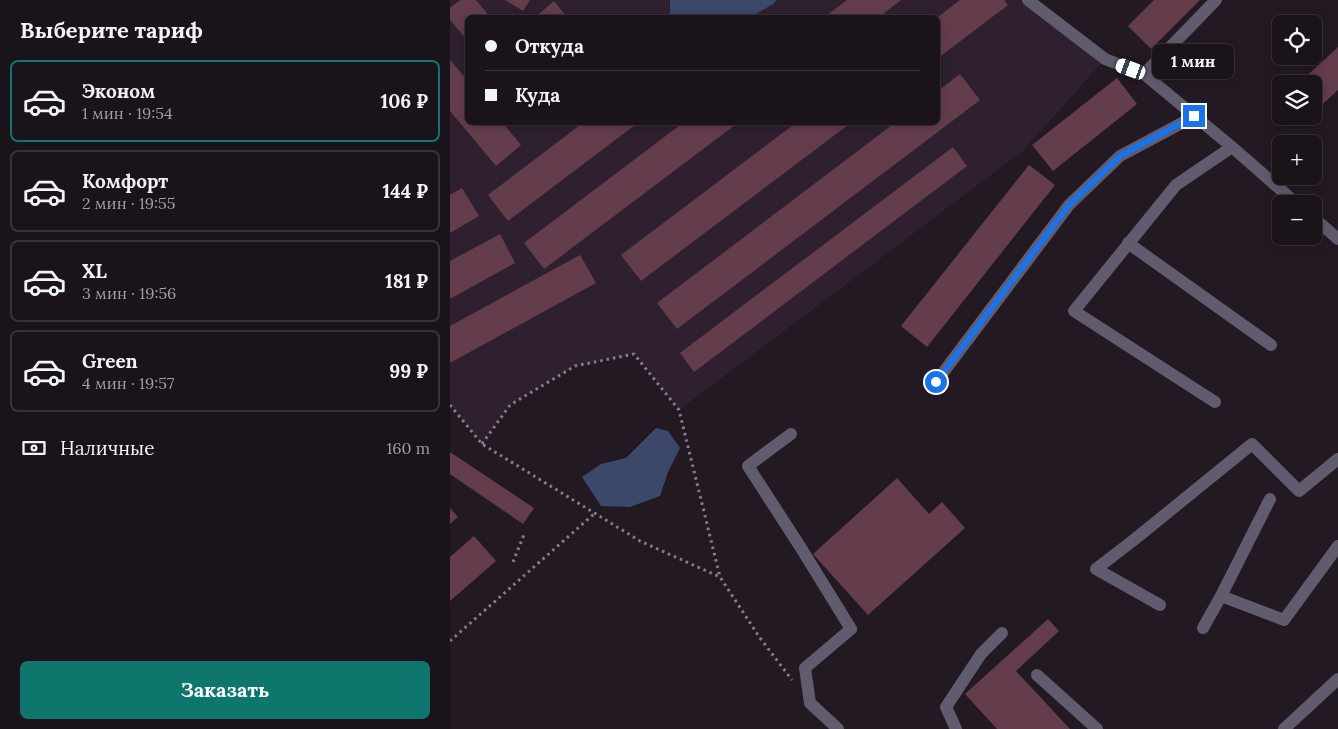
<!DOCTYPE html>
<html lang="ru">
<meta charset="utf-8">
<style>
:root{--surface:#1a131a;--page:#272027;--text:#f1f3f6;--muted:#9f9ea2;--line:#383239;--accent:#0f766e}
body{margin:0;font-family:Lora,serif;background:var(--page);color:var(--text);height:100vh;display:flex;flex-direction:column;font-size:19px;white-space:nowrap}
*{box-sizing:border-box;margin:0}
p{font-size:16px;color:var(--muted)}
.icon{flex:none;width:28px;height:28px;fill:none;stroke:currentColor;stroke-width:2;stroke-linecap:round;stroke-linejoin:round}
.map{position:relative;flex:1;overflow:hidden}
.drawer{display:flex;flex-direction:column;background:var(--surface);width:450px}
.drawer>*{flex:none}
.top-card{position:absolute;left:15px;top:15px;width:475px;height:110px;border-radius:8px;box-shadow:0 2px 12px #0003,0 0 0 1px var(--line);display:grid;align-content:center;height:110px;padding:0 20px;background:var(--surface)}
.tools{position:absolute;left:822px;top:15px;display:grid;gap:10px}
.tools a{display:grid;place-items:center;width:50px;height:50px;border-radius:8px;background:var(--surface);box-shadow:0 2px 12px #0003,0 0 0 1px var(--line);font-size:25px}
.end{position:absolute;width:22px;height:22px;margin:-11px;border:6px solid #1a73e8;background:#fff;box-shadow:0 0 0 2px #fff}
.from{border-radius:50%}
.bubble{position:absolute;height:35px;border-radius:8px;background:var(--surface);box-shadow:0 2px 12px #0003,0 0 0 1px var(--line);font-size:16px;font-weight:700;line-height:35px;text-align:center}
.car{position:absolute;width:15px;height:30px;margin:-15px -8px;border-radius:6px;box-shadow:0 0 4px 1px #0007;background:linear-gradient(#fff 24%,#345 0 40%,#fff 0 76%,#345 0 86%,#fff 0)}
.top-card b{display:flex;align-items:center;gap:18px;height:48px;font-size:19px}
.top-card b+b{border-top:1px solid var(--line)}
.top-card i{width:12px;height:12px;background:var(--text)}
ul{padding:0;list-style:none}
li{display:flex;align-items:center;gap:15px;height:82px;margin:0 10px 8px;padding:0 10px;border:2px solid var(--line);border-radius:8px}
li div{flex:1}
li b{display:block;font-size:19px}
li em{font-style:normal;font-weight:700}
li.on{border-color:var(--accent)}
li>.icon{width:45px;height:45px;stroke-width:1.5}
h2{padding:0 20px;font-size:22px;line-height:60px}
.pay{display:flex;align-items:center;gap:12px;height:55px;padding:0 20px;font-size:19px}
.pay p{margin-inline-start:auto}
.cta{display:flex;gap:10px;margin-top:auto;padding:10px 20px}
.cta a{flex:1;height:58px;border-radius:8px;background:var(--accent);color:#fff;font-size:20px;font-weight:700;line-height:58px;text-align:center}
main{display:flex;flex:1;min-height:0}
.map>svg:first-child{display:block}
</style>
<main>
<section class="drawer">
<h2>Выберите тариф</h2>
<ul>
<li class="on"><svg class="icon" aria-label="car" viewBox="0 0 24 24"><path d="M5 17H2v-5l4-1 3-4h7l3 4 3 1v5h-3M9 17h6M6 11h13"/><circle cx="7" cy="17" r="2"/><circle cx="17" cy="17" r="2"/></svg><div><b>Эконом</b><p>1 мин · 19:54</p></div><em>106 ₽</em></li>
<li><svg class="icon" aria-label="car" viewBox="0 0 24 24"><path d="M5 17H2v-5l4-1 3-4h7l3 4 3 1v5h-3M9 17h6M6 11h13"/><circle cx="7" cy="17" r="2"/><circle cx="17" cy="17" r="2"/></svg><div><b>Комфорт</b><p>2 мин · 19:55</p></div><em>144 ₽</em></li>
<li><svg class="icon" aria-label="car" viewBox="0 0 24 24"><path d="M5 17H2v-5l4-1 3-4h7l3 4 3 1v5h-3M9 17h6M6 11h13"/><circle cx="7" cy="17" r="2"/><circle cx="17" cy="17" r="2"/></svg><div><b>XL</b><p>3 мин · 19:56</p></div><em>181 ₽</em></li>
<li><svg class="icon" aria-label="car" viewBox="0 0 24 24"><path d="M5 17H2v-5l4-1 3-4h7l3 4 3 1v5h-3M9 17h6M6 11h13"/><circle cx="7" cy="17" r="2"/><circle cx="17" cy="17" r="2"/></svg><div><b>Green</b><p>4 мин · 19:57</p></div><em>99 ₽</em></li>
</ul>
<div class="pay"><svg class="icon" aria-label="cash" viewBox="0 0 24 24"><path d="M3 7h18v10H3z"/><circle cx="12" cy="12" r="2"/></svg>Наличные<p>160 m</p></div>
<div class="cta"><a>Заказать</a></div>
</section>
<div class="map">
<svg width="888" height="729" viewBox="0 0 888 729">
<rect width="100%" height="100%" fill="#231923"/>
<path fill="#2e202f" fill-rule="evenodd" d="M0 0H578L655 59 574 150 229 410 184 354 125 366 60 405 32 444 0 405ZM18 18H488V122H18Z"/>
<path fill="#3c486a" d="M220 0H327L323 4 301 17 220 18Z
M206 428 218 431 230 448 218 472 210 496 180 507 151 506 132 477 151 464 176 458Z"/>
<path fill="#643d4d" d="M10 0H26L41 18H18V41L0 20V8Z
M55 0H80L73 11Z
M397 0H451L428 18H373Z
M510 0H554L558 5 488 58V17Z
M704 0H750L701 49 678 26Z
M104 1 118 18H84Z
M888 47V90L864 112V84H848Z
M0 60 18 81V122H52L71 145 46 166 0 111Z
M510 74 530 100 227 329 207 303 446 122H488V91Z
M667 78 687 104 603 171 582 145Z
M839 116H859L848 126Z
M134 122H189L58 221 38 195Z
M234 122H289L94 269 74 243Z
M347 122H402L191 281 171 255Z
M503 147 517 166 244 372 230 353Z
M579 165 605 185 477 347 451 326Z
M12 188 29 216 0 233V195Z
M50 234 65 263 0 299V261Z
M130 255 146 283 0 363V326Z
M0 452 84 508 73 524 0 474Z
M447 478 479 514 492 502 515 528 418 615 363 554Z
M0 508 8 517 0 524Z
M24 536 46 561 0 601V557Z
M598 619 609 631 566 671 620 729H547L515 694Z"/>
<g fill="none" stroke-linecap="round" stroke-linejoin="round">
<path stroke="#877f87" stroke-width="3" stroke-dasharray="2.5 4" stroke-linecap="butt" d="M0 405 32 444 190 541 270 577 310 638 342 680
M32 444 60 405 125 366 184 354 229 410 270 577
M63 562 75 532
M0 641 145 513"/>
<path stroke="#605c6d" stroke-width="12" d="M578 0 655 59 694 74 782 147 847 204
M694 74 766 0
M864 218 888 239
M678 243 821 345
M486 382 619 205 670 156 745 116
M765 402 624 311 726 185 782 147
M341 434 298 466 351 548 401 629 355 668 360 703 388 729
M820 499 771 596 834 620 888 546
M710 605 646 569 685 539 802 444 849 491 888 459
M753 628 771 596
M587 675 647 729
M506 729 496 707 531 654 552 633
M834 729 888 679"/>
</g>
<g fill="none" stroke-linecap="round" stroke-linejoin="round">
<path stroke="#1a73e8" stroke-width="6" d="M486 382 619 205 670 156 744 116"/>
</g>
</svg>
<div class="tools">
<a><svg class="icon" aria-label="locate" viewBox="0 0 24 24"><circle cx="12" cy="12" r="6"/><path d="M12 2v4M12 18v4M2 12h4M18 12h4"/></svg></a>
<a><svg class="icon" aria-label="layers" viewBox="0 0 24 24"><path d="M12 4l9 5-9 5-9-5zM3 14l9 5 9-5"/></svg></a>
<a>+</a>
<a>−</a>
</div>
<i class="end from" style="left:486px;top:382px"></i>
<i class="end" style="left:744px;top:116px"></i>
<div class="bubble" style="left:702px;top:44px;width:82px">1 мин</div>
<i class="car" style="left:681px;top:69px;rotate:290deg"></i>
<div class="top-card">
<b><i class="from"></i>Откуда</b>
<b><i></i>Куда</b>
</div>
</div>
</main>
